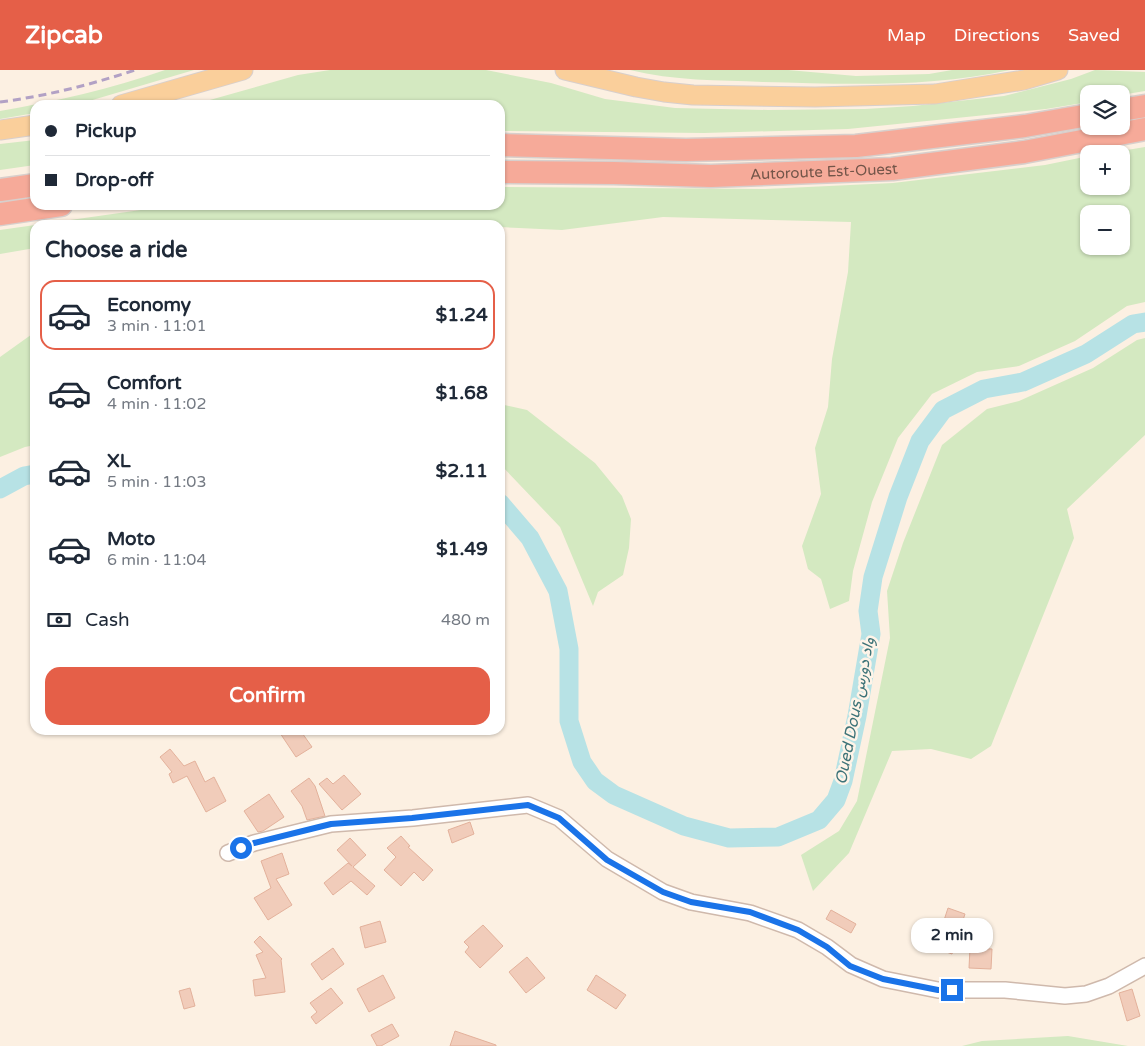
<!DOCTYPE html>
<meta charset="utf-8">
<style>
:root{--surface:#fff;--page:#f2f2f3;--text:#1f2937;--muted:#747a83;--line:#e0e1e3;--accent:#e55f48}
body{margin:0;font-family:"Varela Round",Vazirmatn,sans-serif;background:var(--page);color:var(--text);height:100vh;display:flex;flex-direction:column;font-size:19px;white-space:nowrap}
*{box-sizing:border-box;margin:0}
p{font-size:16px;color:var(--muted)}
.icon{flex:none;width:28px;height:28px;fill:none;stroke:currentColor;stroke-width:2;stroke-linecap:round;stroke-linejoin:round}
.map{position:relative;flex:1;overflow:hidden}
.side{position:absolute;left:30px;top:150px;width:475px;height:515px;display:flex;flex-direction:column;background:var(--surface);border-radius:15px;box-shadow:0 1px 4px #0004}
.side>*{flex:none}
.hud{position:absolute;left:30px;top:30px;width:475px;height:110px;border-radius:15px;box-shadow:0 1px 4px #0004;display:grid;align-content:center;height:110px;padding:0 15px;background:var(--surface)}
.fabs{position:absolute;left:1080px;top:15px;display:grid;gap:10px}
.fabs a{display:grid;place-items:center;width:50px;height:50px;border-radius:10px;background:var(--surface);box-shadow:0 1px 4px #0004;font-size:25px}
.end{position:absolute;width:22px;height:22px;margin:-11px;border:6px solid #1a73e8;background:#fff;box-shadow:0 0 0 2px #fff}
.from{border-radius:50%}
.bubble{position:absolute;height:35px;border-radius:15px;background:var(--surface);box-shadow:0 1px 4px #0004;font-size:16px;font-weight:700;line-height:35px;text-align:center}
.hud b{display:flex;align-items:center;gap:18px;height:48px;font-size:19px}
.hud b+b{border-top:1px solid var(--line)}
.hud i{width:12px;height:12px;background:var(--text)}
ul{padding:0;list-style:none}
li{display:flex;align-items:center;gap:15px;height:70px;margin:0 10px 8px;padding:0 5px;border:2px solid transparent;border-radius:15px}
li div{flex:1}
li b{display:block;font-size:19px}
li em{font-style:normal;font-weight:700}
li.on{border-color:var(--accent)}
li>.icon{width:45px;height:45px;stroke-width:1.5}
h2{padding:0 15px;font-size:22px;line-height:60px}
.pay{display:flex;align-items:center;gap:12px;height:55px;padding:0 15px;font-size:19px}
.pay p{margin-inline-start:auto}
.action{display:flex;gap:10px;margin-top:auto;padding:10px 15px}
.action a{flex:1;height:58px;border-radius:15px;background:var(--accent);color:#fff;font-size:20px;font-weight:700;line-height:58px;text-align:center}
header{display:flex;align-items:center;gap:30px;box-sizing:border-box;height:70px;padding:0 25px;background:var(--accent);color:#fff}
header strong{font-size:24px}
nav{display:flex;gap:28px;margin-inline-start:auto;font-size:18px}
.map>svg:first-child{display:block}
</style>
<header>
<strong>Zipcab</strong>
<nav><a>Map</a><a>Directions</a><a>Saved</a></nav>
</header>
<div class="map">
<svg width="1145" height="976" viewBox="0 0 1145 976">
<rect width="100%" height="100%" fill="#fcf0e2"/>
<path fill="#d4e9c1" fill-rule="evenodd" d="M165 0H194L79 34 35 35V43L0 49V41C56 31 111 19 165 0Z
M330 0H486L551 13 605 29 675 38 768 40 865 39 913 36 1004 26 1071 9 1095 0 1145 2V21L1121 25V24H1089V32L1046 39 848 59 704 63 500 61V35H192L298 5Z
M630 0H788L856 6 929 4 952 0H1010C929 18 845 14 763 12 719 10 673 11 630 0Z
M35 70V95L0 100V74Z
M1145 77V232L1127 236 1075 271 1019 296 977 302 932 324 898 368 872 432 853 501 849 531 830 539 821 509 808 499 802 476 821 424 815 378 828 337 832 289 848 202 851 152 663 147 562 160 500 157V155H35L176 135H500V117L765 119 893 113 1045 95 1089 86V116H1121V84H1103ZM1089 144H1121V176H1089Z
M35 155V178L0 184V160Z
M35 262V375L25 377 0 387V287Z
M1145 268V365L1067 439 1074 468 991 676 971 689 931 679 892 681 849 783 813 821 801 785 839 761 857 731 890 568 887 521 903 473 942 375 987 339 1019 331 1093 298 1137 270Z
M500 334 527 340 595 393 622 426 631 449 629 478 623 505 598 522 593 536 560 457 500 394Z
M1068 966 1128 976H962L982 971Z"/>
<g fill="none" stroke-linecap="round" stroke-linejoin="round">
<path stroke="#b7e2e5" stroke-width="19" d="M0 419 24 406 35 404
M500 433 530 468 558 521 569 579V651L582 692 595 711 614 725 684 756 729 768 778 767 819 750 836 730 843 711 857 646 871 564 868 541 873 507 898 427 920 371 943 340 984 319 1023 312 1086 284 1133 254 1145 252"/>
</g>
<path fill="#f1ccba" stroke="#e3b19b" d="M278 660H300L312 677 296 687Z
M170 679 184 696 195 691 205 712 214 707 226 731 206 742 187 706 173 713 169 704 172 702 160 687Z
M344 705 361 724 342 740 319 714 327 708 333 714Z
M309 708 315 716 325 746 307 750 302 736 291 721Z
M269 724 284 747 263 761 258 762 244 741Z
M470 752 474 764 452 773 448 760Z
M401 766 410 776 408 777 433 800 423 811 414 802 401 816 384 800 396 787 387 778Z
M350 768 366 785 353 797 375 816 367 825 351 811 333 825 324 813 348 793 352 796 337 780Z
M282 783 289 804 276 809 292 835 268 850 254 828 271 818 261 791Z
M948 838 965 844 952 884 935 878Z
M831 840 856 854 851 863 826 849Z
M380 851 386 872 365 878 360 857Z
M483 855 503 876 480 898 465 882 469 877 464 872Z
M260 866 282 889 281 890 285 922 255 926 253 910 266 908 256 885 263 882 254 872Z
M333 878 344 894 322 910 311 894Z
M970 878 992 879 991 899 969 898Z
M527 887 545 908 526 923 509 902Z
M383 905 395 928 369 942 357 919Z
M596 905 626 925 616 939 587 920Z
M190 918 195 936 184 939 179 921Z
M331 918 343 933 316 954 311 947 317 942 310 933Z
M1132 919 1140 946 1127 951 1119 923Z
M392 954 399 966 381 976H377L371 965Z
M455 961 496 975V976H450Z"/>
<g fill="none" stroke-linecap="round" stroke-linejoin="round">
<g stroke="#cfb9ac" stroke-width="18">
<path id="minor" d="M228 783 254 773 331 754 413 748 528 735 559 748 607 789 663 822 691 832 750 843 798 860 827 877 851 895 883 909 938 920H1005L1065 926 1086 924 1109 916 1145 896"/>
</g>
<g stroke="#d8cfcc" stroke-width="21">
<path id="major" d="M565 0 636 17 664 22 693 25 815 27 935 24 1024 10 1058 0
M121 35 243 0
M0 60 35 55"/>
</g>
<g stroke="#d8cfcc" stroke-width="25">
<g id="highway">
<path d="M1121 40 1145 36"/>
<path d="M500 75 686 80 856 76 1025 56 1089 45"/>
<path id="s1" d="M500 102 614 103 711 106 892 99 1024 82 1145 59"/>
<path d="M0 120 35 115"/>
<path d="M0 144 61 135"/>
</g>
</g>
<use href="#minor" stroke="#fff" stroke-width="15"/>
<use href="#major" stroke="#facf9b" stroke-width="19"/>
<use href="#highway" stroke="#f6aa99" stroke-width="22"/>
<path stroke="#b2a1c5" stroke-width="3" stroke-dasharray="8 5" stroke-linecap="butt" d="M0 32C46 26 90 15 135 0"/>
</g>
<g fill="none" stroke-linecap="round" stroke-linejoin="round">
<path stroke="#1a73e8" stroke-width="6" d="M241 778 254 773 331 754 412 748 528 735 559 748 607 790 663 822 691 832 750 842 798 860 827 877 850 896 883 909 938 920H952"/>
</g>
<g text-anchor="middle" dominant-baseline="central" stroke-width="5" stroke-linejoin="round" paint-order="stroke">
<g font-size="15" fill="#735549" stroke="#fff4e8">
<text stroke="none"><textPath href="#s1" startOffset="324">Autoroute Est-Ouest</textPath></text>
</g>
<g font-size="16" font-style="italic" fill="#3d7378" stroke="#fff4e8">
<text transform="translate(855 641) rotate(-79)">Oued Dous واد دورس</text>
</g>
</g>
</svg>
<div class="fabs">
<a><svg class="icon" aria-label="layers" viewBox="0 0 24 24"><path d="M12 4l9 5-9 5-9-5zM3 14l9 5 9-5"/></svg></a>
<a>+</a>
<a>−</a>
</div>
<i class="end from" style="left:241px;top:778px"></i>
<i class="end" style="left:952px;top:920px"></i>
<div class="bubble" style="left:911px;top:848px;width:82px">2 min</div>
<div class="hud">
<b><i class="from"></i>Pickup</b>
<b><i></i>Drop-off</b>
</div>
<section class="side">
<h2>Choose a ride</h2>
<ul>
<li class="on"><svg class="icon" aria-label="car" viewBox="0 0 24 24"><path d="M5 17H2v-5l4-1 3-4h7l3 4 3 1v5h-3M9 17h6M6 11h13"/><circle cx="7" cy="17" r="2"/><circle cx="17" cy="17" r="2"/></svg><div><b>Economy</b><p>3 min · 11:01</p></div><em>$1.24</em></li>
<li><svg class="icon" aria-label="car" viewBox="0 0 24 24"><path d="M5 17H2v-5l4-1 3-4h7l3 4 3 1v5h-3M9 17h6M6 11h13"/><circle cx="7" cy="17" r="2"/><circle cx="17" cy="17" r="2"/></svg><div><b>Comfort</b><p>4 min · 11:02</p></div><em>$1.68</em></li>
<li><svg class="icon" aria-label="car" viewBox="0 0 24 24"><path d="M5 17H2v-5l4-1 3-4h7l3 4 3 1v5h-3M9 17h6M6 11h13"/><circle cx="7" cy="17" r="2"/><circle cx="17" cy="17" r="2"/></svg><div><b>XL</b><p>5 min · 11:03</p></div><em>$2.11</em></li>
<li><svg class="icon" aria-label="car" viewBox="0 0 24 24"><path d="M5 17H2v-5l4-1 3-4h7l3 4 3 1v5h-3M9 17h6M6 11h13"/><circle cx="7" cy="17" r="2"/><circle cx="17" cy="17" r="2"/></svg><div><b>Moto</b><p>6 min · 11:04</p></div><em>$1.49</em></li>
</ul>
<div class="pay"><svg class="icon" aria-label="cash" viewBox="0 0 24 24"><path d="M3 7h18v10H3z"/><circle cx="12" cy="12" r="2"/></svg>Cash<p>480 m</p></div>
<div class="action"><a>Confirm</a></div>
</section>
</div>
